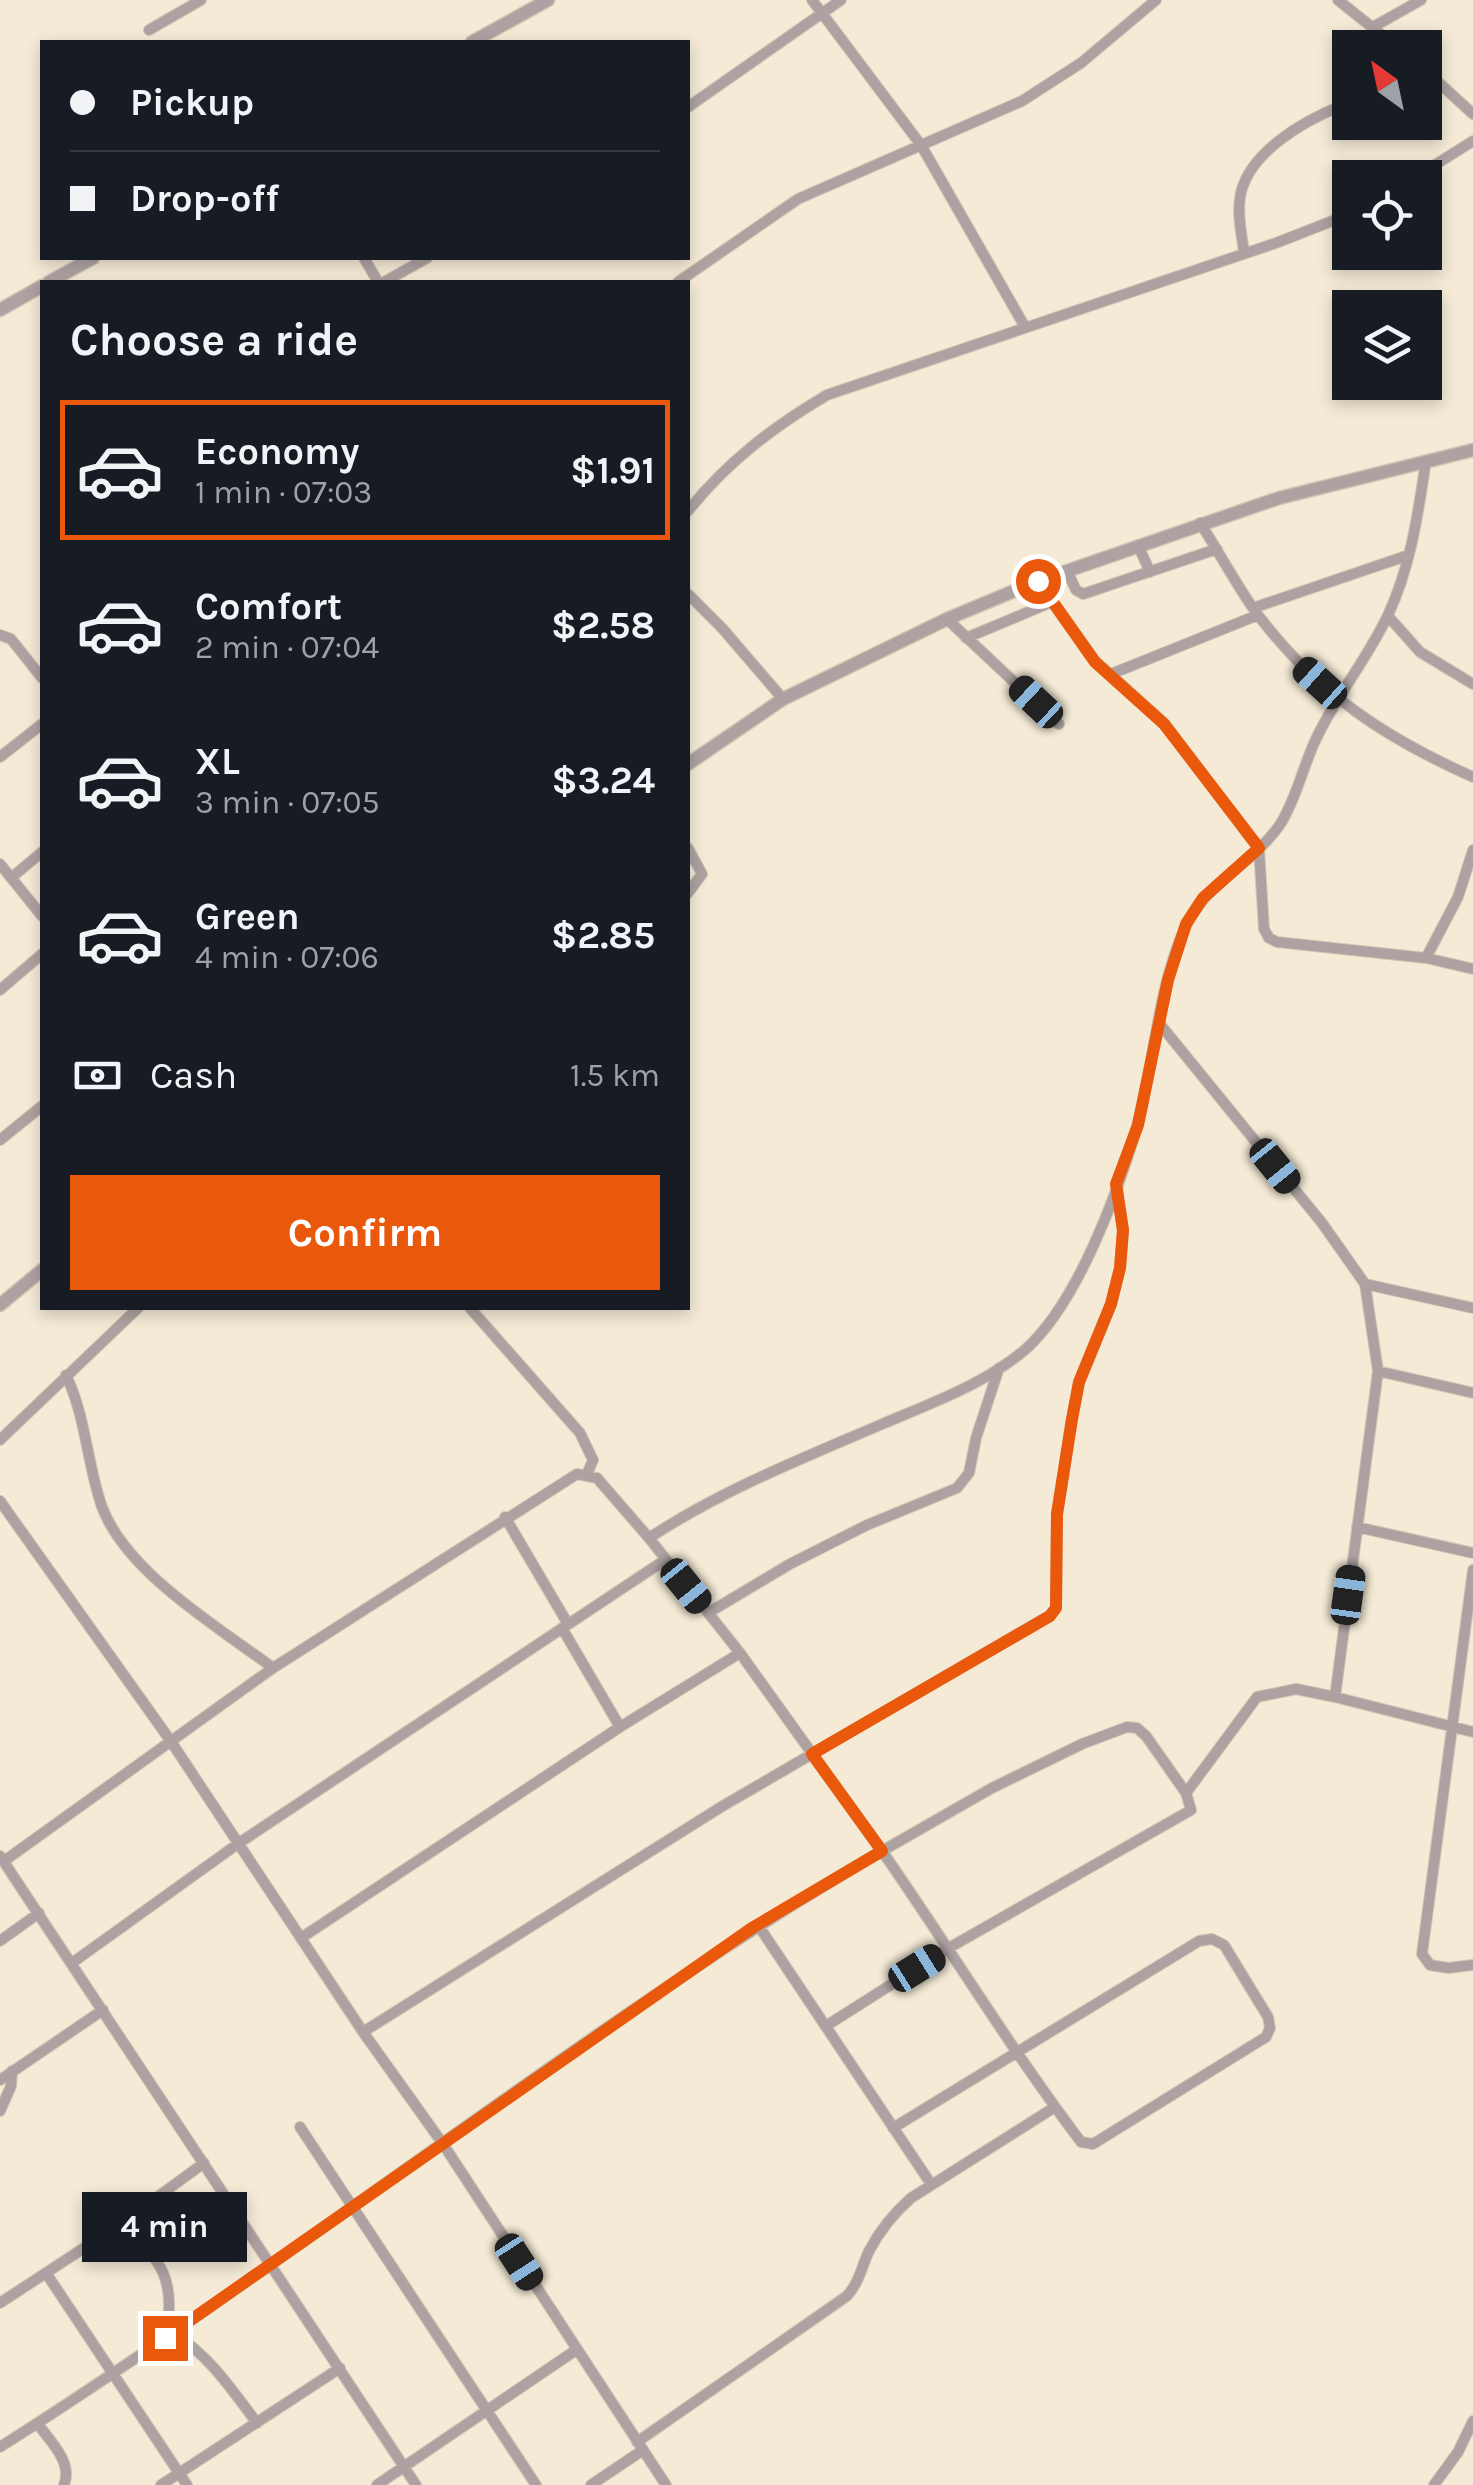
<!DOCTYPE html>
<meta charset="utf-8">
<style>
:root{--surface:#171b24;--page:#20242c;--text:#f1f3f6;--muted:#9ea1a6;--line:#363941;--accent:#ea580c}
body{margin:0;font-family:Karla,sans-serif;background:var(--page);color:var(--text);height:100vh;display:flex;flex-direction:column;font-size:38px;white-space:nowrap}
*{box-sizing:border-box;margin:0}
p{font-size:32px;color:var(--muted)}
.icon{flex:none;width:55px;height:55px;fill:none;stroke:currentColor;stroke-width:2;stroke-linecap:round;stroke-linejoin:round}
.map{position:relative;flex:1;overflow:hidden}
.details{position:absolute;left:40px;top:280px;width:650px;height:1030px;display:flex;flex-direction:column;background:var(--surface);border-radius:0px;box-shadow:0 5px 15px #0003}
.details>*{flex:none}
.hud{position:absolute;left:40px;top:40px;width:650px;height:220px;border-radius:0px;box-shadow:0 5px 15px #0003;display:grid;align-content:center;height:220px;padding:0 30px;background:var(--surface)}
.needle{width:65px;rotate:327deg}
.controls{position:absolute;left:1332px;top:30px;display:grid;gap:20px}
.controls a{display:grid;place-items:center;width:110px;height:110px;border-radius:0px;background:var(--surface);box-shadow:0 5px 15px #0003;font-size:50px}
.end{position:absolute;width:45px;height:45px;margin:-22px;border:12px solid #ea580c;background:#fff;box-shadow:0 0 0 5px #fff}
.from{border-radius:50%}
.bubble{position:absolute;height:70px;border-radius:0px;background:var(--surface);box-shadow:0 5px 15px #0003;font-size:32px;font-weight:700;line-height:70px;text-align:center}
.car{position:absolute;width:30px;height:60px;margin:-30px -15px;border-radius:12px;box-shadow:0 0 8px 2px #0007;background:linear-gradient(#222 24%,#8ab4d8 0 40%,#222 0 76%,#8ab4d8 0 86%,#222 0)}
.hud b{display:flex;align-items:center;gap:35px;height:95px;font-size:38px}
.hud b+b{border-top:2px solid var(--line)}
.hud i{width:25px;height:25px;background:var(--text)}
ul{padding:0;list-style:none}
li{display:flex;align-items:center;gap:30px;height:140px;margin:0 20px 15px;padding:0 10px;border:5px solid transparent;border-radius:0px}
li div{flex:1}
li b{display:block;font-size:38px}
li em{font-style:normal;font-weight:700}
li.active{border-color:var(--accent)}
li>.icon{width:90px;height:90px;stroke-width:1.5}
h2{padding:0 30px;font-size:45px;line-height:120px}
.pay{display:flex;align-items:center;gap:25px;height:110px;padding:0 30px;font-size:38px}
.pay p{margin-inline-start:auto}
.cta{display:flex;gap:20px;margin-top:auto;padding:20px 30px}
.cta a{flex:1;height:115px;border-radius:0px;background:var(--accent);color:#fff;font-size:40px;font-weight:700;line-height:115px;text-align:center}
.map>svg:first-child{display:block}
</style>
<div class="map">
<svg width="1473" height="2485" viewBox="0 0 1473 2485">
<rect width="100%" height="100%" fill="#f4ead6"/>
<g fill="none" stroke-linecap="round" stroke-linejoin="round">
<g stroke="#cfc6b4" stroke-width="12">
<path id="minor" d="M812 0 921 145 1025 327
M1338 0 1398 48
M1373 27 1421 0
M149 30 201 0
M1425 70 1473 114
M688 107 841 0
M1414 178 1473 141
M1244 253C1242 235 1237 216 1240 198 1246 154 1303 121 1341 106
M364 258 378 282
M384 282 427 258
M678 282 798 199 1022 101 1081 63 1156 0
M688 511C727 462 773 427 827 395L1276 243 1350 214
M1200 523C1220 553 1237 587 1258 615 1317 693 1385 738 1473 777
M1138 545 1150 572
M1067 571 1076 590 1083 594 1217 549
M1038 581 1095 661 1164 723 1259 849 1264 929 1269 938 1277 942 1426 958 1473 969
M688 594 722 628 783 699
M1253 608 1409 555
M1388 616 1420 652 1473 684
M947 619 1059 724
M0 635 11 639 42 678
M966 638 1052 602
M1111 674 1258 615
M0 757 42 724
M688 848 702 874 688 893
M0 864 42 916
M11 878 42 852
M1426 958 1458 897 1473 850
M0 990 42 954
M1159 1023 1322 1223 1365 1284 1378 1371 1473 1393
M0 1140 42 1106
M1365 1284 1473 1308
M470 1308 580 1433 593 1460 587 1474
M1378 1371 1335 1697 1473 1732
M66 1375C86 1417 87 1464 102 1507 127 1573 217 1626 273 1668
M0 1440 138 1308
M0 1501 170 1740 363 2032 443 2144 666 2485
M505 1517 568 1624
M1357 1527 1473 1553
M649 1538C722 1490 801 1459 880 1425 929 1404 986 1384 1027 1348 1078 1301 1118 1193 1137 1126 1155 1061 1157 990 1185 928 1204 883 1255 863 1281 823 1297 797 1303 766 1316 739 1336 696 1368 658 1388 615 1411 566 1418 513 1426 461
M1473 1570 1422 1954 1430 1965 1448 1968 1473 1965
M708 1613 790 1564 867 1525 957 1488 969 1473 976 1438 999 1368
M562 1628 620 1727
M1186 1793 1257 1697 1296 1689 1335 1697
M0 1856 416 2485
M758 1925 931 2184
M301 1938 620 1727 740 1653
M0 1941 39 1913
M72 1963 239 1843 665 1560
M826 2026 947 1949 1191 1810 1186 1793 1146 1736 1137 1728 1127 1727 1082 1744 992 1788 882 1851C949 1947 1010 2048 1081 2142L1093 2144 1266 2037 1270 2028 1268 2017 1224 1945 1212 1939 1199 1941 893 2128
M363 2032 721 1807 1049 1616 1056 1608 1057 1514 1072 1419 1079 1383 1111 1304 1120 1268 1123 1231 1117 1188
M0 2080 103 2010
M0 2111 11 2086 12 2071
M300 2127 536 2485
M119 2225C164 2258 177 2284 165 2338
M46 2273 187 2485
M0 2303 119 2225 204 2163
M173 2333C209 2355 232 2390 257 2423
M37 2423C50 2441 73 2462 64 2485
M637 2442 847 2296C860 2281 861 2268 869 2251 880 2230 894 2213 911 2198L1055 2107
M0 2447C300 2257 576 2031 882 1851L740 1653 649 1538 597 1478 577 1474 273 1668 4 1861
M161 2485 340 2368
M377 2485 576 2350
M591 2485 643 2450
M1434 2485 1458 2452 1473 2421"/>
</g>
<g stroke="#cfc6b4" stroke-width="15">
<path id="tertiary" d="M472 42 548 0
M49 282 93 258
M0 310 42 286
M688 764 783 699 947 619 1038 581 1279 498 1473 450
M0 1305 42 1270"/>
</g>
<use href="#minor" stroke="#ada2a1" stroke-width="10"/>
<use href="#tertiary" stroke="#ada2a1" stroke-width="12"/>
</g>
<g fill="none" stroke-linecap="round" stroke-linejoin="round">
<path stroke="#ea580c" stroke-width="12" d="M165 2338 752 1928 882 1851 812 1754 1050 1616 1056 1608 1057 1514 1072 1419 1079 1382 1111 1304 1120 1268 1123 1230 1116 1184 1138 1125 1168 980 1186 924 1203 898 1259 848 1164 724 1095 662 1038 581"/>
</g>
</svg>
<div class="controls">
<a><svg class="needle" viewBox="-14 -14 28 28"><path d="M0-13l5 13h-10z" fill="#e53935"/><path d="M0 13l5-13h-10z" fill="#9ea1a6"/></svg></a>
<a><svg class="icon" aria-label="locate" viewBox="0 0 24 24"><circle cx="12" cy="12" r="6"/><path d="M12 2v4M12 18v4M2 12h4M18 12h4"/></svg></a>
<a><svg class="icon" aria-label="layers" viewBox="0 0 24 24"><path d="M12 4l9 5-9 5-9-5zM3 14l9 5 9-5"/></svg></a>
</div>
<i class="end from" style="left:1038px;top:581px"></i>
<i class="end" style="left:165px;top:2338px"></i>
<div class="bubble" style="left:82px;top:2192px;width:165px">4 min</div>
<i class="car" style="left:1320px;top:683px;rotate:312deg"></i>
<i class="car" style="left:1036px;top:702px;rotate:313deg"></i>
<i class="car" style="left:1275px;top:1166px;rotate:141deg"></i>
<i class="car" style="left:686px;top:1586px;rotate:141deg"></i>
<i class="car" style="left:1348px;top:1595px;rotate:8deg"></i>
<i class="car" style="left:917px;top:1968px;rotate:58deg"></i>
<i class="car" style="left:519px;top:2262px;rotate:147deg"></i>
<div class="hud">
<b><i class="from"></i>Pickup</b>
<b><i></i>Drop-off</b>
</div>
<section class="details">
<h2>Choose a ride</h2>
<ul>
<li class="active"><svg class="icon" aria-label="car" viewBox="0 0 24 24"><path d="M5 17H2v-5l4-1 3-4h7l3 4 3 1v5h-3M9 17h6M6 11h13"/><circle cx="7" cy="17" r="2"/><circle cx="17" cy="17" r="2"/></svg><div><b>Economy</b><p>1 min · 07:03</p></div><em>$1.91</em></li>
<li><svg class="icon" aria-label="car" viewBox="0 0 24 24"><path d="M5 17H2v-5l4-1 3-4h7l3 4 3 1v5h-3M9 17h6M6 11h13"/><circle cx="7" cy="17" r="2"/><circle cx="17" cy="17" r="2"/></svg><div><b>Comfort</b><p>2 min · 07:04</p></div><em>$2.58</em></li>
<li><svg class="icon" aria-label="car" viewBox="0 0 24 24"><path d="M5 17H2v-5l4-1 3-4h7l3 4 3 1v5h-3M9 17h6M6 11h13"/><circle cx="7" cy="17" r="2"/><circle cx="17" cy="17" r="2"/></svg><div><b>XL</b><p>3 min · 07:05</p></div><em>$3.24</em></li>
<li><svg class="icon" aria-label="car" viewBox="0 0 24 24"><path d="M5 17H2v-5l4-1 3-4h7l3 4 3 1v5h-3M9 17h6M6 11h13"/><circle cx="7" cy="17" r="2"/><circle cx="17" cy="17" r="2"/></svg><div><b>Green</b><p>4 min · 07:06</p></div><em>$2.85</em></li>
</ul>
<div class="pay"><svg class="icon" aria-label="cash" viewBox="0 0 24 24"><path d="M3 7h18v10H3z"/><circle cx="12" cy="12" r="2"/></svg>Cash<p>1.5 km</p></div>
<div class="cta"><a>Confirm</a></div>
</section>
</div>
